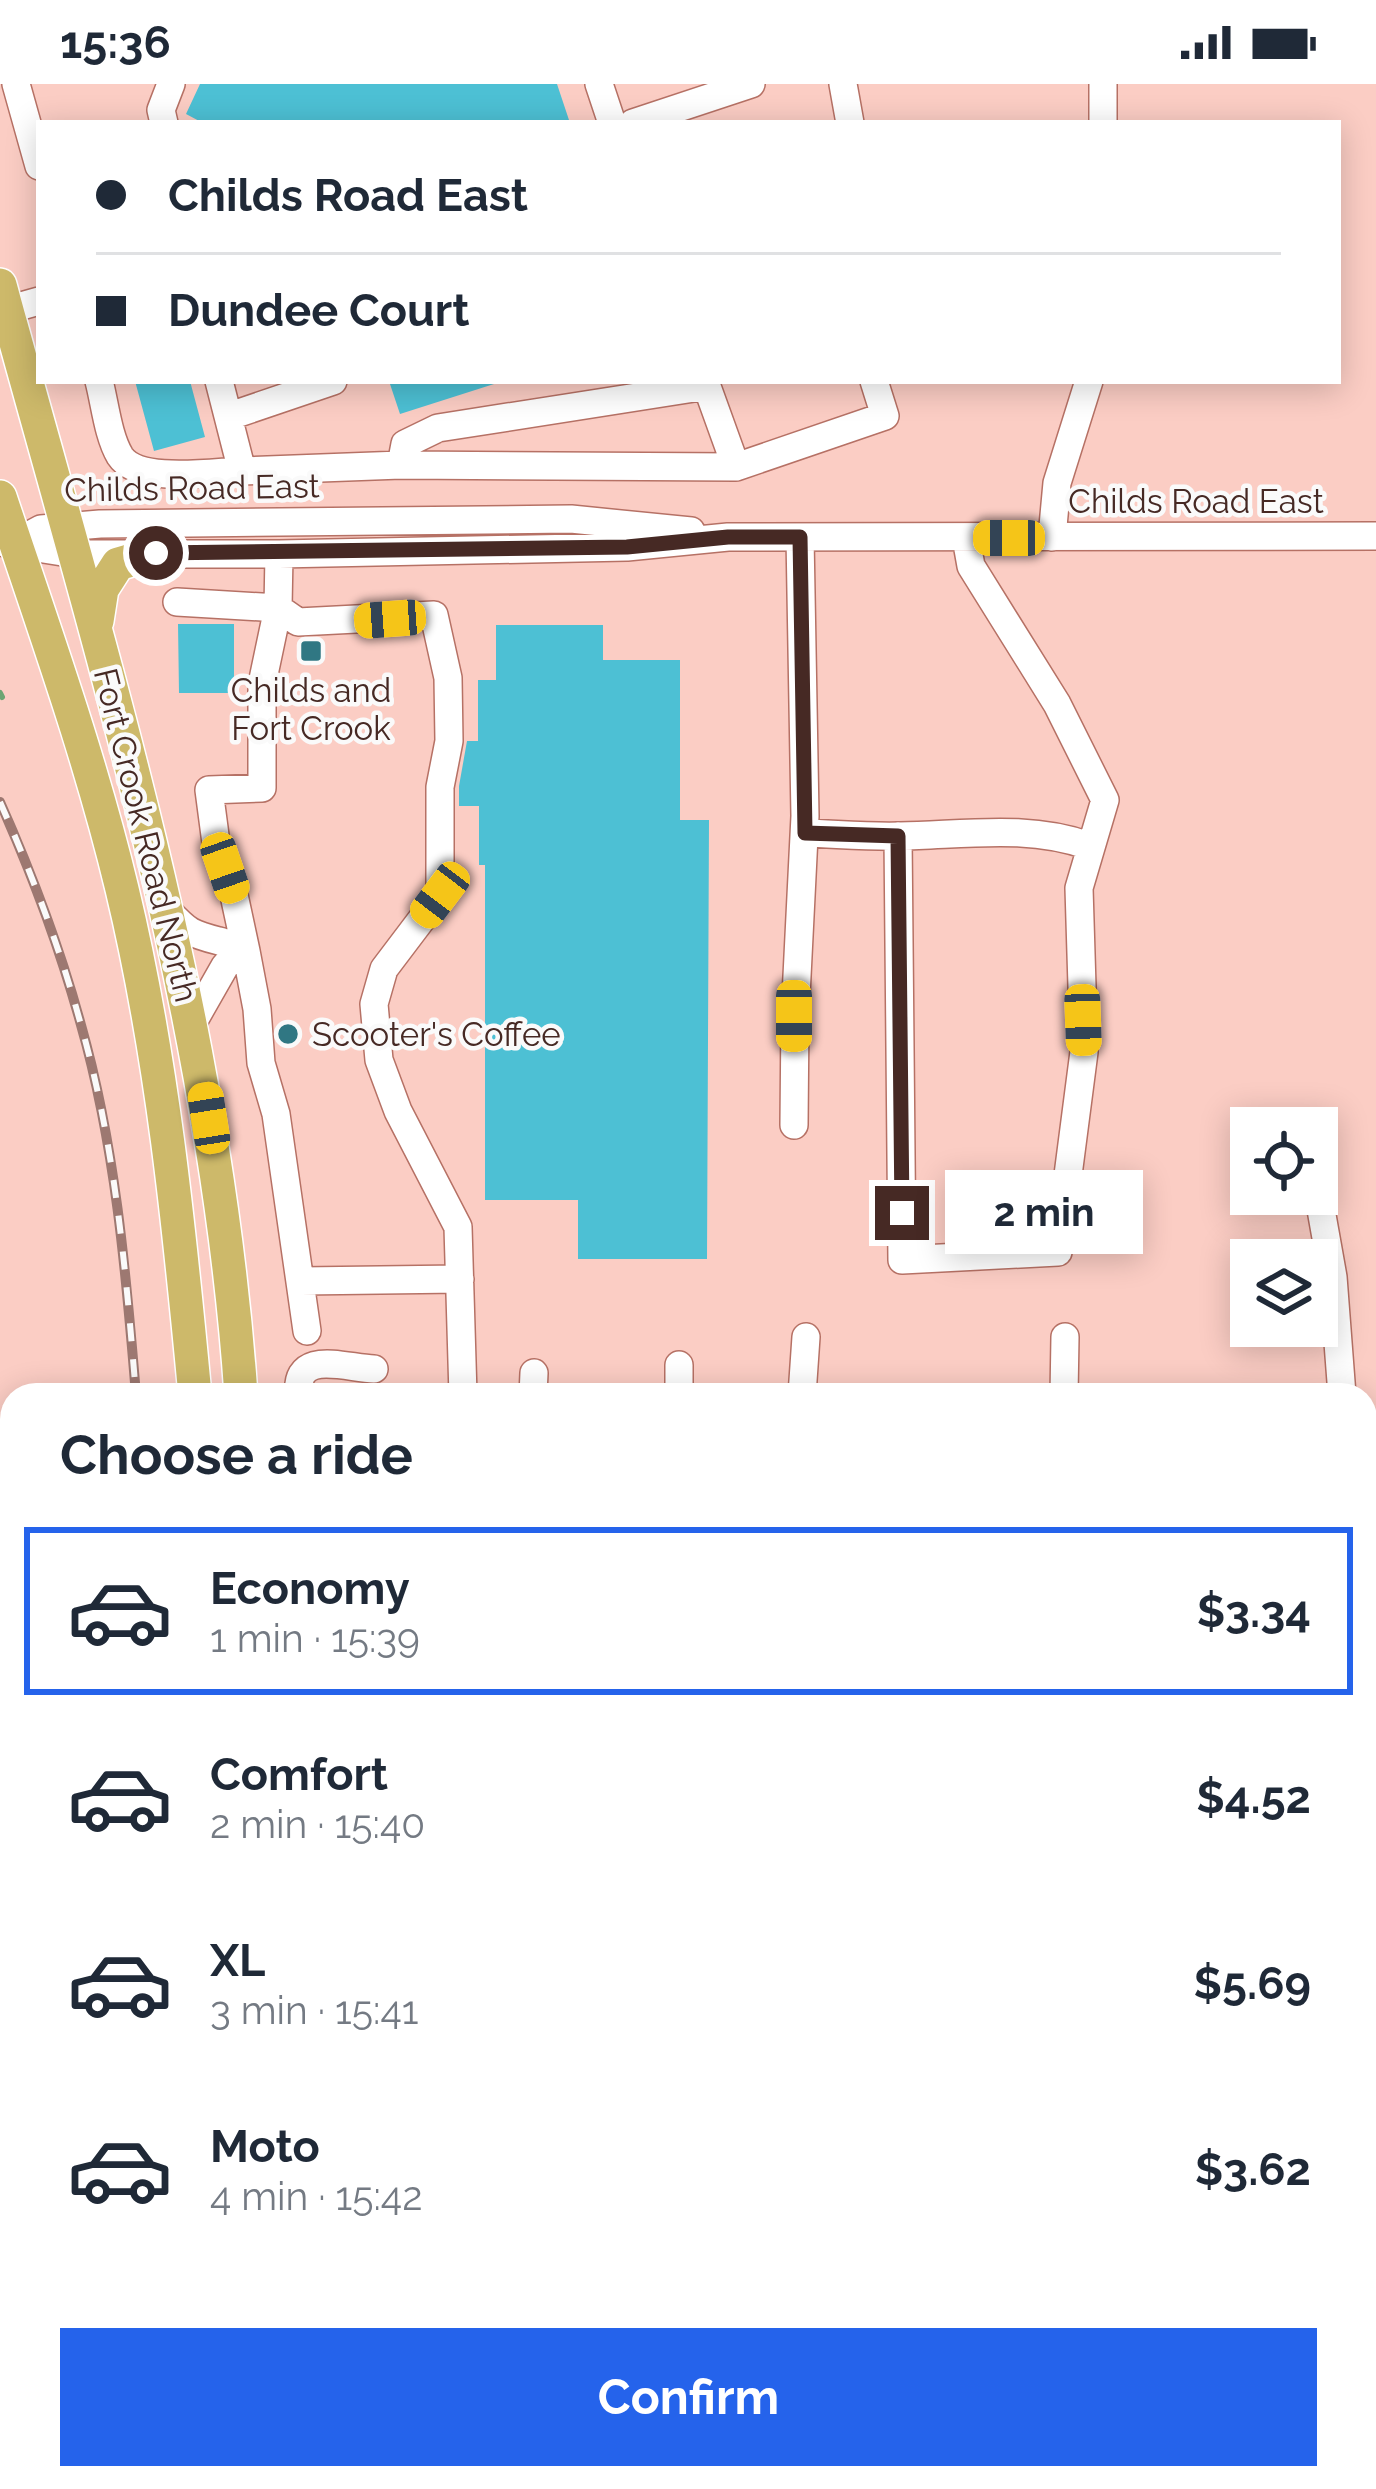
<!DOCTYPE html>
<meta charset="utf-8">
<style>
:root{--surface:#fff;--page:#f6f6f7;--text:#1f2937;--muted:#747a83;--line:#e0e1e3;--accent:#2563eb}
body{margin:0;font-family:Raleway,sans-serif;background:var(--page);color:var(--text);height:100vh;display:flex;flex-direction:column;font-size:45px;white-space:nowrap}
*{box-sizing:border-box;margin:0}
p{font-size:39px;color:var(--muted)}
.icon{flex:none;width:66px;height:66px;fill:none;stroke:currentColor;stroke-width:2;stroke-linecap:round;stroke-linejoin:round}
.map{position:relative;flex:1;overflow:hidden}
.details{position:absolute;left:0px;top:1299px;width:1377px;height:1107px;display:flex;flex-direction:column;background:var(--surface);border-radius:36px 36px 0 0;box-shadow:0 6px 30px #0003}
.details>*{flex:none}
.top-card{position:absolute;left:36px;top:36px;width:1305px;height:264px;border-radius:0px;box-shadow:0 6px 30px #0003;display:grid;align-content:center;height:264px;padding:0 60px;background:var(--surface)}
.controls{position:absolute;left:1230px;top:1023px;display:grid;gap:24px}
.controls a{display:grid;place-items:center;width:108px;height:108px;border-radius:0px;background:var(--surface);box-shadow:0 6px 30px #0003;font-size:60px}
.end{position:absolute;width:54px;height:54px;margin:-27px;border:15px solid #462924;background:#fff;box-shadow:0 0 0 6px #fff}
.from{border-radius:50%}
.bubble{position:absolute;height:84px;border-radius:0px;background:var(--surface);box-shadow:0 6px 30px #0003;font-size:39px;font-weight:700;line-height:84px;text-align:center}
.car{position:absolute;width:36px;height:72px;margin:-36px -18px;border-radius:15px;box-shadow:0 0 9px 3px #0007;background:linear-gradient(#f5c518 24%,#345 0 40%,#f5c518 0 76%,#345 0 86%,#f5c518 0)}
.top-card b{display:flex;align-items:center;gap:42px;height:114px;font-size:45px}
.top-card b+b{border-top:3px solid var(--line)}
.top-card i{width:30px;height:30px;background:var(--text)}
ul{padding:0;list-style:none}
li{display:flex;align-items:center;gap:36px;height:168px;margin:0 24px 18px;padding:0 36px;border:6px solid transparent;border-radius:0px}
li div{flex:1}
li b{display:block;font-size:45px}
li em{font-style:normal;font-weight:700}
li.selected{border-color:var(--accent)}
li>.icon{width:108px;height:108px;stroke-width:1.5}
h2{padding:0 60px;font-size:54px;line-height:144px}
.action{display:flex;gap:24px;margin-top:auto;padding:24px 60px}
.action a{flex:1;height:138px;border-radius:0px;background:var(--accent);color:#fff;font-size:48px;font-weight:700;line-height:138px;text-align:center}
.status{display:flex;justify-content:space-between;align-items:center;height:84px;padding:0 60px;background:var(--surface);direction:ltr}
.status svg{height:33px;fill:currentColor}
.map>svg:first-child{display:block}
</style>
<div class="status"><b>15:36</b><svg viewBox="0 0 49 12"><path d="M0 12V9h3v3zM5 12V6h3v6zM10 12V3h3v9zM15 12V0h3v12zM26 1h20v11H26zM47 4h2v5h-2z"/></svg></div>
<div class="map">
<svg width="1376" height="2405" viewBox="0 0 1376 2405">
<rect width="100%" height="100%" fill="#fbcdc4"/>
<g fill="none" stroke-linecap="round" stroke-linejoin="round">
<path stroke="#6ca573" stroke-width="6" d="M0 609 2 613
M131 2394 132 2405"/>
</g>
<path fill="#4dc0d4" d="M200 0H557L570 39H203L186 30Z
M135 297H190L205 353 154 367Z
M389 297H493L494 300 400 330Z
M178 540H234V609H179Z
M496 541H603V576H680V736H709L707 1175H578V1116H485V781H479V722H459V702L467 657H478V596H496Z
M282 941H297L296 961H281Z"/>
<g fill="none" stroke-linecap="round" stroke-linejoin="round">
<g stroke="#b67165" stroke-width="30">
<path id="minor" d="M16 0 39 82
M599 0 612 39
M843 0 850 39
M164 39 161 26 171 0
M633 39 751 0
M1103 39V0
M7 226 39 217
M99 297C105 320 108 352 120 372 138 400 212 388 242 387
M219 297 242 387 401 381 405 360 438 344 707 302
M705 297 736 383
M230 332 333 297
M401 381 736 383 885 332 874 297
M1052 453 1057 399 1089 297
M0 458 75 470H279L627 463 728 453 1376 452
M15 459 41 445 100 440 571 435 691 447
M279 470 278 524 262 600V704L209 706 216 759 234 811 246 867 257 925 261 979 276 1030 307 1247
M177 518 278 524 298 538 434 531 448 594 449 657 440 703V811L384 885 374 920 379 976 398 1027 458 1143 463 1311
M805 749C837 750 869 753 900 752 963 751 1029 740 1089 762
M898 752 902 1176 1058 1168 1084 968 1079 804 1105 716 1057 620 971 482 966 454
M168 827C188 848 191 850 219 857 229 859 235 866 246 867
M192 940 225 882 238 867
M794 1041 795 932 805 732 800 453
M1317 1103 1333 1193 1342 1311
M301 1197 460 1195
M299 1311C294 1264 345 1284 374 1285
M533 1311 534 1289
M679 1311V1281
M802 1311 806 1253
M1064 1311 1065 1253
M0 1595H12
M1365 1660H1376
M0 1720 12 1728
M0 1788H12
M0 1941 12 2213
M1365 1949H1376
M1365 2219 1376 2220
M0 2381 12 2380
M28 2394V2405
M82 2394 83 2405
M389 2394 390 2405
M447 2394V2405
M506 2394 507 2405
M672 2394 673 2405
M1330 2394 1332 2405"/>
</g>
<g stroke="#fff" stroke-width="36">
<path id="major" d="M0 201C100 567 215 930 241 1311
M0 413C43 542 90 672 122 805 162 971 179 1141 195 1311
M97 537 102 505 118 480 156 469
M244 2394V2405
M316 2394 317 2405"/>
</g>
<use href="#minor" stroke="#fff" stroke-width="27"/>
<use href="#major" stroke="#cdb96a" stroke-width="33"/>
<g stroke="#9d7871" stroke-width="10">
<path id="rail" d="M0 718C32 790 60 864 81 941 115 1060 126 1188 136 1311
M182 2394V2405"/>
</g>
<use href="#rail" stroke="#fafafa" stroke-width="6" stroke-dasharray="18" stroke-linecap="butt"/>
</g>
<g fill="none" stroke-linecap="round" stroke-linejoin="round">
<path stroke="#462924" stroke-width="15" d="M156 469 627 463 728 453H800L805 749 898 752 902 1129"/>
</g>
<g fill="#307783" stroke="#fafafa" stroke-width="4.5">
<rect x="299" y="555" width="24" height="24" rx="6"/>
<circle cx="288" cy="950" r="12"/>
</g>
<g text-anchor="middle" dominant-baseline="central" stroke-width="9" stroke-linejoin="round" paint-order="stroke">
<g font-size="33" fill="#462924" stroke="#fafafa">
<text transform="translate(192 404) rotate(-1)">Childs Road East</text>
<text x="1196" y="417">Childs Road East</text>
<text transform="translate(146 751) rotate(76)">Fort Crook Road North</text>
</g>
<g font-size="33" fill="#462924" stroke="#fafafa">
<text x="311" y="606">Childs and<tspan x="311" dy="38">Fort Crook</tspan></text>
<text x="312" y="950" text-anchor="start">Scooter's Coffee</text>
</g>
</g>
</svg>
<div class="controls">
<a><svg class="icon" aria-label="locate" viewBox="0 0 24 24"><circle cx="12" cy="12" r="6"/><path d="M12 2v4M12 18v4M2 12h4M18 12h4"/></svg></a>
<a><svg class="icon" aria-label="layers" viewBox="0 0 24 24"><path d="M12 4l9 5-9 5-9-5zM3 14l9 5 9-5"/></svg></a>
</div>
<i class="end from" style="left:156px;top:469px"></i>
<i class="end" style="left:902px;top:1129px"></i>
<div class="bubble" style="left:945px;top:1086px;width:198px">2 min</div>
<i class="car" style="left:1009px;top:454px;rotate:270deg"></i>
<i class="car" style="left:390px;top:535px;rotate:266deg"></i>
<i class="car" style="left:225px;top:784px;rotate:161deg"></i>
<i class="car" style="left:440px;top:811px;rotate:217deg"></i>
<i class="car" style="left:794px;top:932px;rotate:180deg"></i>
<i class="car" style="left:1083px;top:936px;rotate:178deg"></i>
<i class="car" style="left:209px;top:1034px;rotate:351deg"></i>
<div class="top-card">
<b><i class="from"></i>Childs Road East</b>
<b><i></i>Dundee Court</b>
</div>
<section class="details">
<h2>Choose a ride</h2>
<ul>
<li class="selected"><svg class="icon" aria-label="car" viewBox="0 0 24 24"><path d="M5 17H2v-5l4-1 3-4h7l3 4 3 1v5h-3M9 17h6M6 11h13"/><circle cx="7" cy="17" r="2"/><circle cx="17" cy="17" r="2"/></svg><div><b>Economy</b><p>1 min · 15:39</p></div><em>$3.34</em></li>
<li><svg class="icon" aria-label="car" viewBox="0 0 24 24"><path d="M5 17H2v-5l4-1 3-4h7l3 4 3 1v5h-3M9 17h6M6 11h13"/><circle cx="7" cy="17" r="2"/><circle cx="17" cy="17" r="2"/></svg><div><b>Comfort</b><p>2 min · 15:40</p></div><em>$4.52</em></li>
<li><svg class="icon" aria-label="car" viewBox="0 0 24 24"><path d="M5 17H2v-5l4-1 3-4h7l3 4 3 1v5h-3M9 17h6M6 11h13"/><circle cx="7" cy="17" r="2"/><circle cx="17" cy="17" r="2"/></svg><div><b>XL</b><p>3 min · 15:41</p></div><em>$5.69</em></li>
<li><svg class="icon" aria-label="car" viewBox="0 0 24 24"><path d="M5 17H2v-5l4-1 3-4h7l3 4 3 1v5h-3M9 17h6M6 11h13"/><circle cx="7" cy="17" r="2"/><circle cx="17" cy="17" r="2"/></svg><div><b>Moto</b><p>4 min · 15:42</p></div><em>$3.62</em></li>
</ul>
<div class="action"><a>Confirm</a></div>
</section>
</div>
